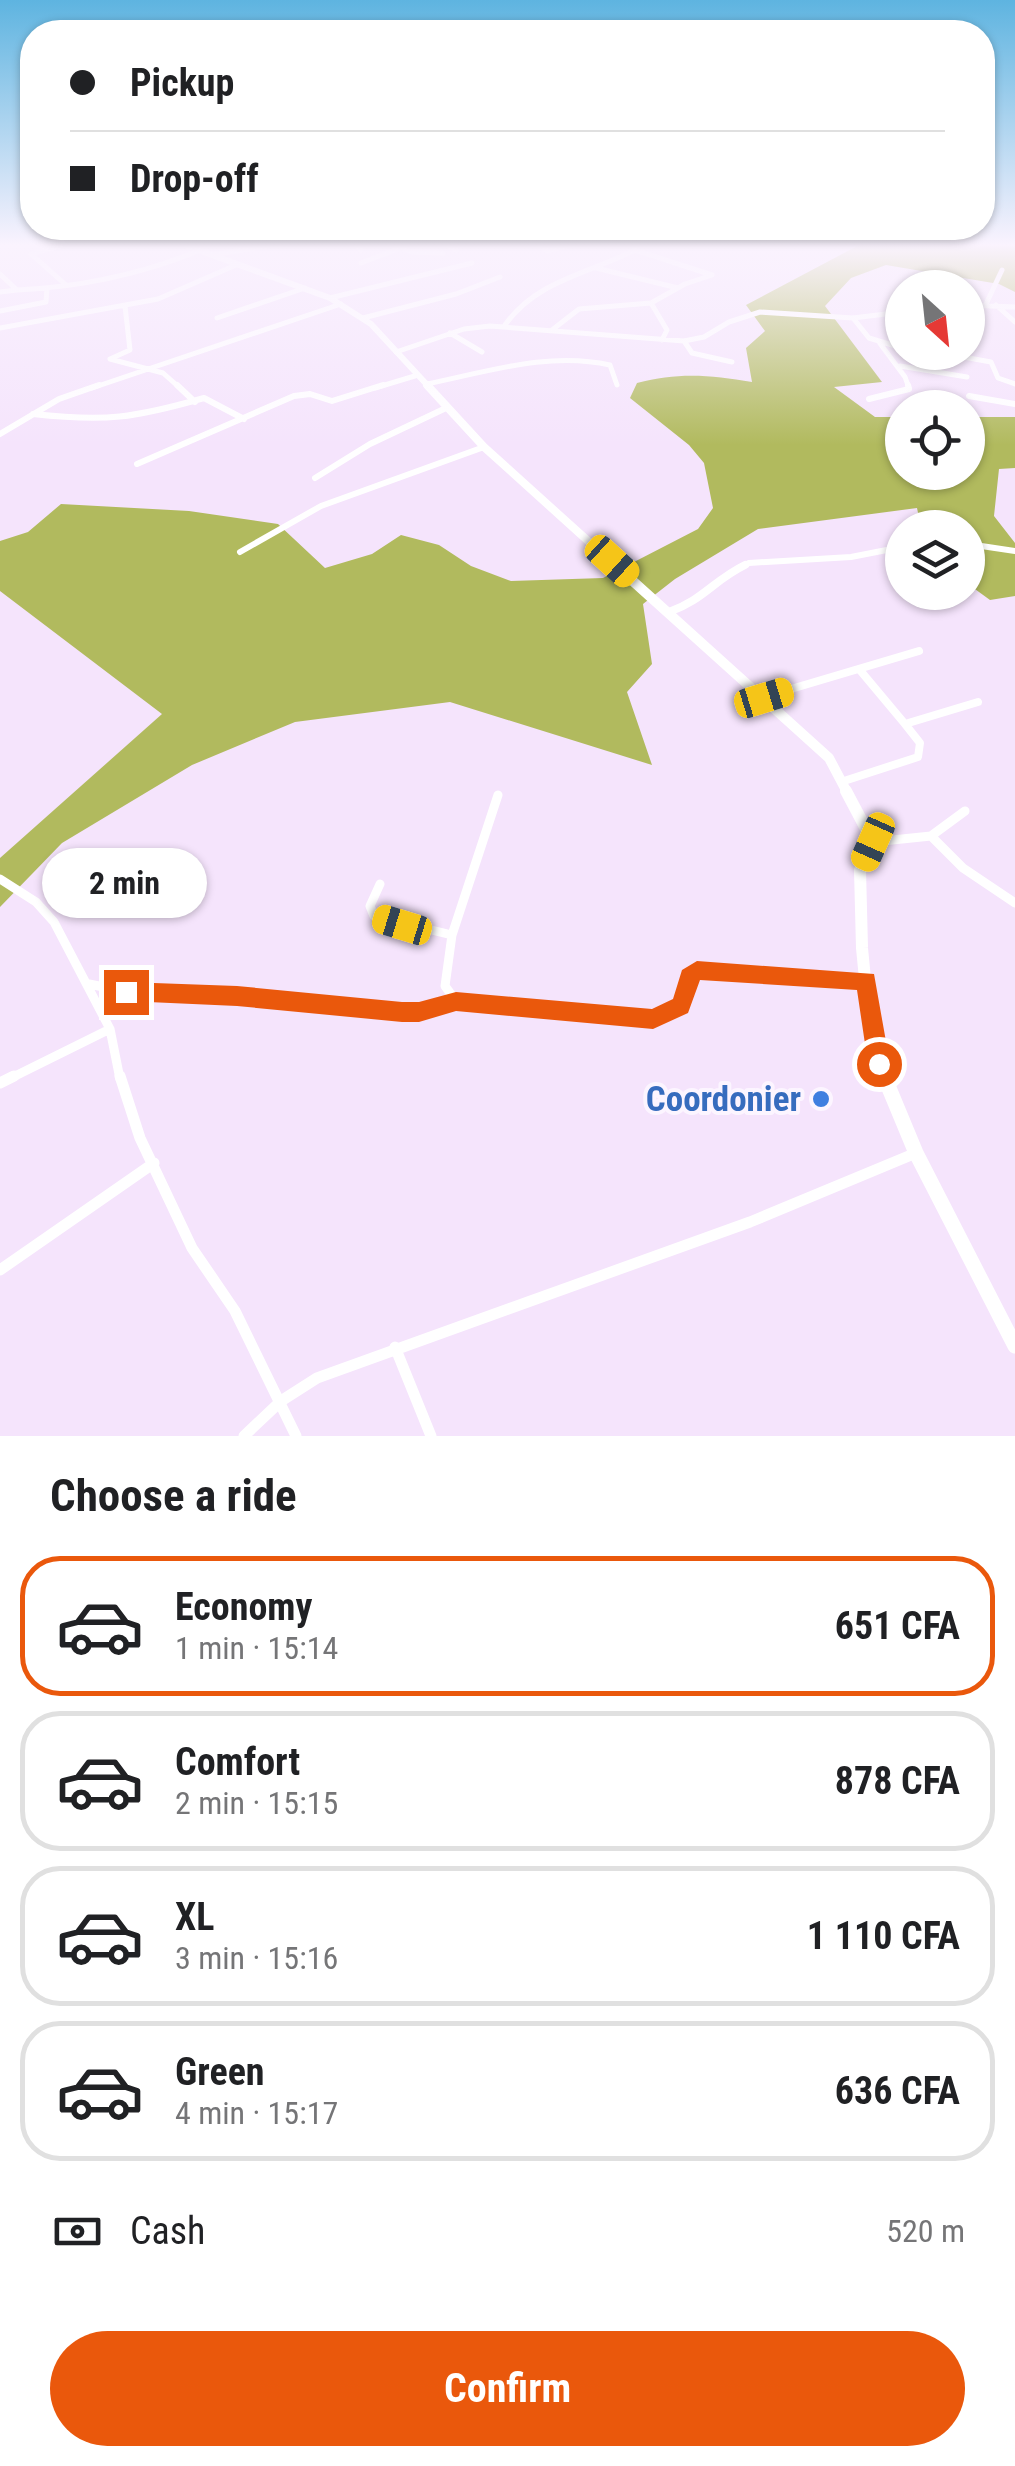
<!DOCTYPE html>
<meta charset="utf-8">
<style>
:root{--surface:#fff;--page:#f6f6f6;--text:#202124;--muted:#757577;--line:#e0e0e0;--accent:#ea580c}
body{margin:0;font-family:"Roboto Condensed",sans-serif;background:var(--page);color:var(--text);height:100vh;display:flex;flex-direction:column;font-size:38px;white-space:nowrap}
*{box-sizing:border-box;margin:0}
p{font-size:32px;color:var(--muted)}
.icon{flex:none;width:55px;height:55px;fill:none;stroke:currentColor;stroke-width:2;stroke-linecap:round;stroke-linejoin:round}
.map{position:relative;height:1436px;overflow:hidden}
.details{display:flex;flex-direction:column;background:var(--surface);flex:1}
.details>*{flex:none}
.top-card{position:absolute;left:20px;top:20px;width:975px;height:220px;border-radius:40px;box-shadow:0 2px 8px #0004;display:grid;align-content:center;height:220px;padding:0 50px;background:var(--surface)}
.needle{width:65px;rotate:153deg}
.buttons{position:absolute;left:885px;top:270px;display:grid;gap:20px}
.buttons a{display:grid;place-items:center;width:100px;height:100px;border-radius:50%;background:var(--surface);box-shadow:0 2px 8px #0004;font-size:50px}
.end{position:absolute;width:45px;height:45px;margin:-22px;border:12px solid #ea580c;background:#fff;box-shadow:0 0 0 5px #fff}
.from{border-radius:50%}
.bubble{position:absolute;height:70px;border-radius:35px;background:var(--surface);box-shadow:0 2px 8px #0004;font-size:32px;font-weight:700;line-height:70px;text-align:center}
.car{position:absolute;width:30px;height:60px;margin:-30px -15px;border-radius:12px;box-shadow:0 0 8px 2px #0007;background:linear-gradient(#f5c518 24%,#345 0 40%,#f5c518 0 76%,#345 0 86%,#f5c518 0)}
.top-card b{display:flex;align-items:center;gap:35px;height:95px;font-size:38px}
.top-card b+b{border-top:2px solid var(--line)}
.top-card i{width:25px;height:25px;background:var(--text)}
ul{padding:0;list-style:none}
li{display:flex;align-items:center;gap:30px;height:140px;margin:0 20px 15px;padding:0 30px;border:5px solid var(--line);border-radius:40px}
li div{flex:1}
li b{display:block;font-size:38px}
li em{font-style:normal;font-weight:700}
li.selected{border-color:var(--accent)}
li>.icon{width:90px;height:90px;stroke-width:1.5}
h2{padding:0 50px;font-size:45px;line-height:120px}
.pay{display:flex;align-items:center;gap:25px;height:110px;padding:0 50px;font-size:38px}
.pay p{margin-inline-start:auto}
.button{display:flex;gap:20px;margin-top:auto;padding:20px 50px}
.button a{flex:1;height:115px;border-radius:60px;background:var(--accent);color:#fff;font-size:40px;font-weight:700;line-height:115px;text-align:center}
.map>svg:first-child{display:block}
</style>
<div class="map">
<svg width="1015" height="1436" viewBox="0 0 1015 1436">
<rect width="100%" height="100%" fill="#f5e4fc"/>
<path fill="#b1ba5e" d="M861 244H1015V292L999 284 886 265 851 278 825 306 882 382 834 387 875 417H902V472H968V417H1015V468L999 469 994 516 1015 543V596L990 600 968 584V528L921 527 917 508 758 529 675 579 643 604 652 664 627 692 652 765 450 702 295 722 192 765 62 843 0 907V858L162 714 0 591V541L28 532 61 504 189 511 278 524 325 568 372 554 401 535 439 545 471 566 511 581 603 578 698 529 713 508 704 463 689 445 630 398 637 383C678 372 711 375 752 382L746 348 765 331 746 305Z"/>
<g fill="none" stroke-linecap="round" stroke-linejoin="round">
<path stroke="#fff" stroke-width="5" d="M65 244 31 254 66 285
M353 244 361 250
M391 244 412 252 443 253
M445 244 456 250
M539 244 547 251 575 244
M361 263 400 248
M596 268 678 288
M0 274 17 290C80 287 139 275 198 251
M0 292 17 290
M330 298 472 263
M651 303 667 330 662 340
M986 304 1002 270
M968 305 1015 307
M996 305 1015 322
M125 306 130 350 110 359 163 373 180 388
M0 311 46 302 47 288
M217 318 305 288
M363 318 456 294 500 277
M853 318 869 338 902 348
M505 325C537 280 588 274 635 250L712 275 685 284 651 303 579 309 552 330
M0 328 158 299 236 265
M450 333 482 352
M684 341 692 353 732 362
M879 342 905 377 909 388
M396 352 464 329 490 326 684 341 704 337 729 322 760 312 853 318 902 312
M936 352 991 362 998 378 1015 384
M900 366 967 377
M427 384C487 372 549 351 610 365L617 385
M92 388 341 304
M375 388 418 375"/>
<path stroke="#fff" stroke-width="6" d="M177 385 195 402
M969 396 1015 404
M869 399 909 389 908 385
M33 414C106 422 134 418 204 398L244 419
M0 434 59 399 99 385
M137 464 294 396 310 394 332 401 383 385
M315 478 370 444 446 408
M968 544 1015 551
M240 552 321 506 484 447
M739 568 749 563 851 557 902 547"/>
<path stroke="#fff" stroke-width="8" d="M669 612C703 600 714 580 745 565
M859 669 905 724 978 702
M764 697 919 651
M844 781 918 757 920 743 905 724"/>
<path stroke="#fff" stroke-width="9" d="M498 795 452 935 445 986 456 1001 653 1019 681 1006 690 976 697 971 866 981
M931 836 965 811
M873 842 931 836 963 868 1015 903
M0 879 36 902 54 922 110 1029 120 1079
M380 884 370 906 374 916 452 935
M89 984C137 995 186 992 235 996 310 1002 382 1024 456 1001
M9 1079 110 1029"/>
<path stroke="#fff" stroke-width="11" d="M120 1076 140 1138 192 1248 235 1311 296 1436
M0 1083 14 1076
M0 1270 154 1163
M395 1347 431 1436
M244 1436 281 1401 317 1378 750 1222 916 1153"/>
<path stroke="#fff" stroke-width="5" d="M211 255 282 244"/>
<path stroke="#fff" stroke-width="6" d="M182 244 330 298 371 324 430 388"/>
<path stroke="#fff" stroke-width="8" d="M427 385 484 447 618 568"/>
<path stroke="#fff" stroke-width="10" d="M615 565 829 758 848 794"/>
<path stroke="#fff" stroke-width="12" d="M846 791 873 842 860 870 862 948 869 1020 885 1079"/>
<path stroke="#fff" stroke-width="15" d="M884 1076 916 1153 1015 1346"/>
</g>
<linearGradient id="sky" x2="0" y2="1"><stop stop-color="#5eb4e0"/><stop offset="0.55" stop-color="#faf3fe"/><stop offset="1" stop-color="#faf3fe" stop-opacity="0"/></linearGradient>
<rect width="1015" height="445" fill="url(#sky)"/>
<path fill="#ea580c" d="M697 961 874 974 890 1064 887 1072 879 1075 871 1072 868 1064 857 990 700 980 688 1013 653 1029 456 1011 419 1022H402L237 1006 126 1001 115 992 126 982 237 986 402 1002H419L456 992 652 1009 673 999 682 970Z"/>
<circle fill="#3f7fe0" stroke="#fcf5ff" stroke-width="4" cx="821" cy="1099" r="10"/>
<g text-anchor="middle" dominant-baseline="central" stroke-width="8" stroke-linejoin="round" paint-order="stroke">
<g font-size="35" font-weight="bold" fill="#366cbe" stroke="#fcf5ff" text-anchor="end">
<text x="801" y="1099">Coordonier</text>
</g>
</g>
</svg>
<div class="buttons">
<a><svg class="needle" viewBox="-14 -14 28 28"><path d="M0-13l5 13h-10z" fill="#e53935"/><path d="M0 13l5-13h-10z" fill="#757577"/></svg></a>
<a><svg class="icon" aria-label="locate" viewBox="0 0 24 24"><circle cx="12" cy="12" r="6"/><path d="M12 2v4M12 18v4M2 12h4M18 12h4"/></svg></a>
<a><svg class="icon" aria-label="layers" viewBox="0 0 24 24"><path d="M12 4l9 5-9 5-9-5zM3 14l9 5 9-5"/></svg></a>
</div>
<i class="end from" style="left:879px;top:1064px"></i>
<i class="end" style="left:126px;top:992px"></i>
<div class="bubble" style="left:42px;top:848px;width:165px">2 min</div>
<i class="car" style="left:612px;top:561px;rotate:132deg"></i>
<i class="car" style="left:764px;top:698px;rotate:73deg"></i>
<i class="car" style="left:873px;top:842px;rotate:204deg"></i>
<i class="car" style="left:402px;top:925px;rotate:287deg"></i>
<div class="top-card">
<b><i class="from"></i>Pickup</b>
<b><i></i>Drop-off</b>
</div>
</div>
<section class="details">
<h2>Choose a ride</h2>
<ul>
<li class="selected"><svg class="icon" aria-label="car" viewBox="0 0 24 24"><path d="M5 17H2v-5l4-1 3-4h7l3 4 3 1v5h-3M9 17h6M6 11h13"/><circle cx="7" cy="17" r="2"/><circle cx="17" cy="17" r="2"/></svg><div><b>Economy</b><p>1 min · 15:14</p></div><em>651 CFA</em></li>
<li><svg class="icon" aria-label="car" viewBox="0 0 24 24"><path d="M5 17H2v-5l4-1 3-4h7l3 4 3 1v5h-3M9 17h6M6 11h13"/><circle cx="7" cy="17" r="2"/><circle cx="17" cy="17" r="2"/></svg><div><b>Comfort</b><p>2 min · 15:15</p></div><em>878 CFA</em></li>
<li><svg class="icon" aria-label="car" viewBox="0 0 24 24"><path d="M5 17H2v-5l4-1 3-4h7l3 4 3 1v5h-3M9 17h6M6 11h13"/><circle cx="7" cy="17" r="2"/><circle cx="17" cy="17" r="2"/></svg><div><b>XL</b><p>3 min · 15:16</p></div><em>1 110 CFA</em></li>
<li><svg class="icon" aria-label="car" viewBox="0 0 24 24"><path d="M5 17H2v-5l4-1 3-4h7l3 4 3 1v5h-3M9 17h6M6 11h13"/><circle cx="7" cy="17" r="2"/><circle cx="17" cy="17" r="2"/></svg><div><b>Green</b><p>4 min · 15:17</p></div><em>636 CFA</em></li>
</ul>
<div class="pay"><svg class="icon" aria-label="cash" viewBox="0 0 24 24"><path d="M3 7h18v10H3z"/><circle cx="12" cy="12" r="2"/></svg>Cash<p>520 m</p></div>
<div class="button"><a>Confirm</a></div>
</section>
